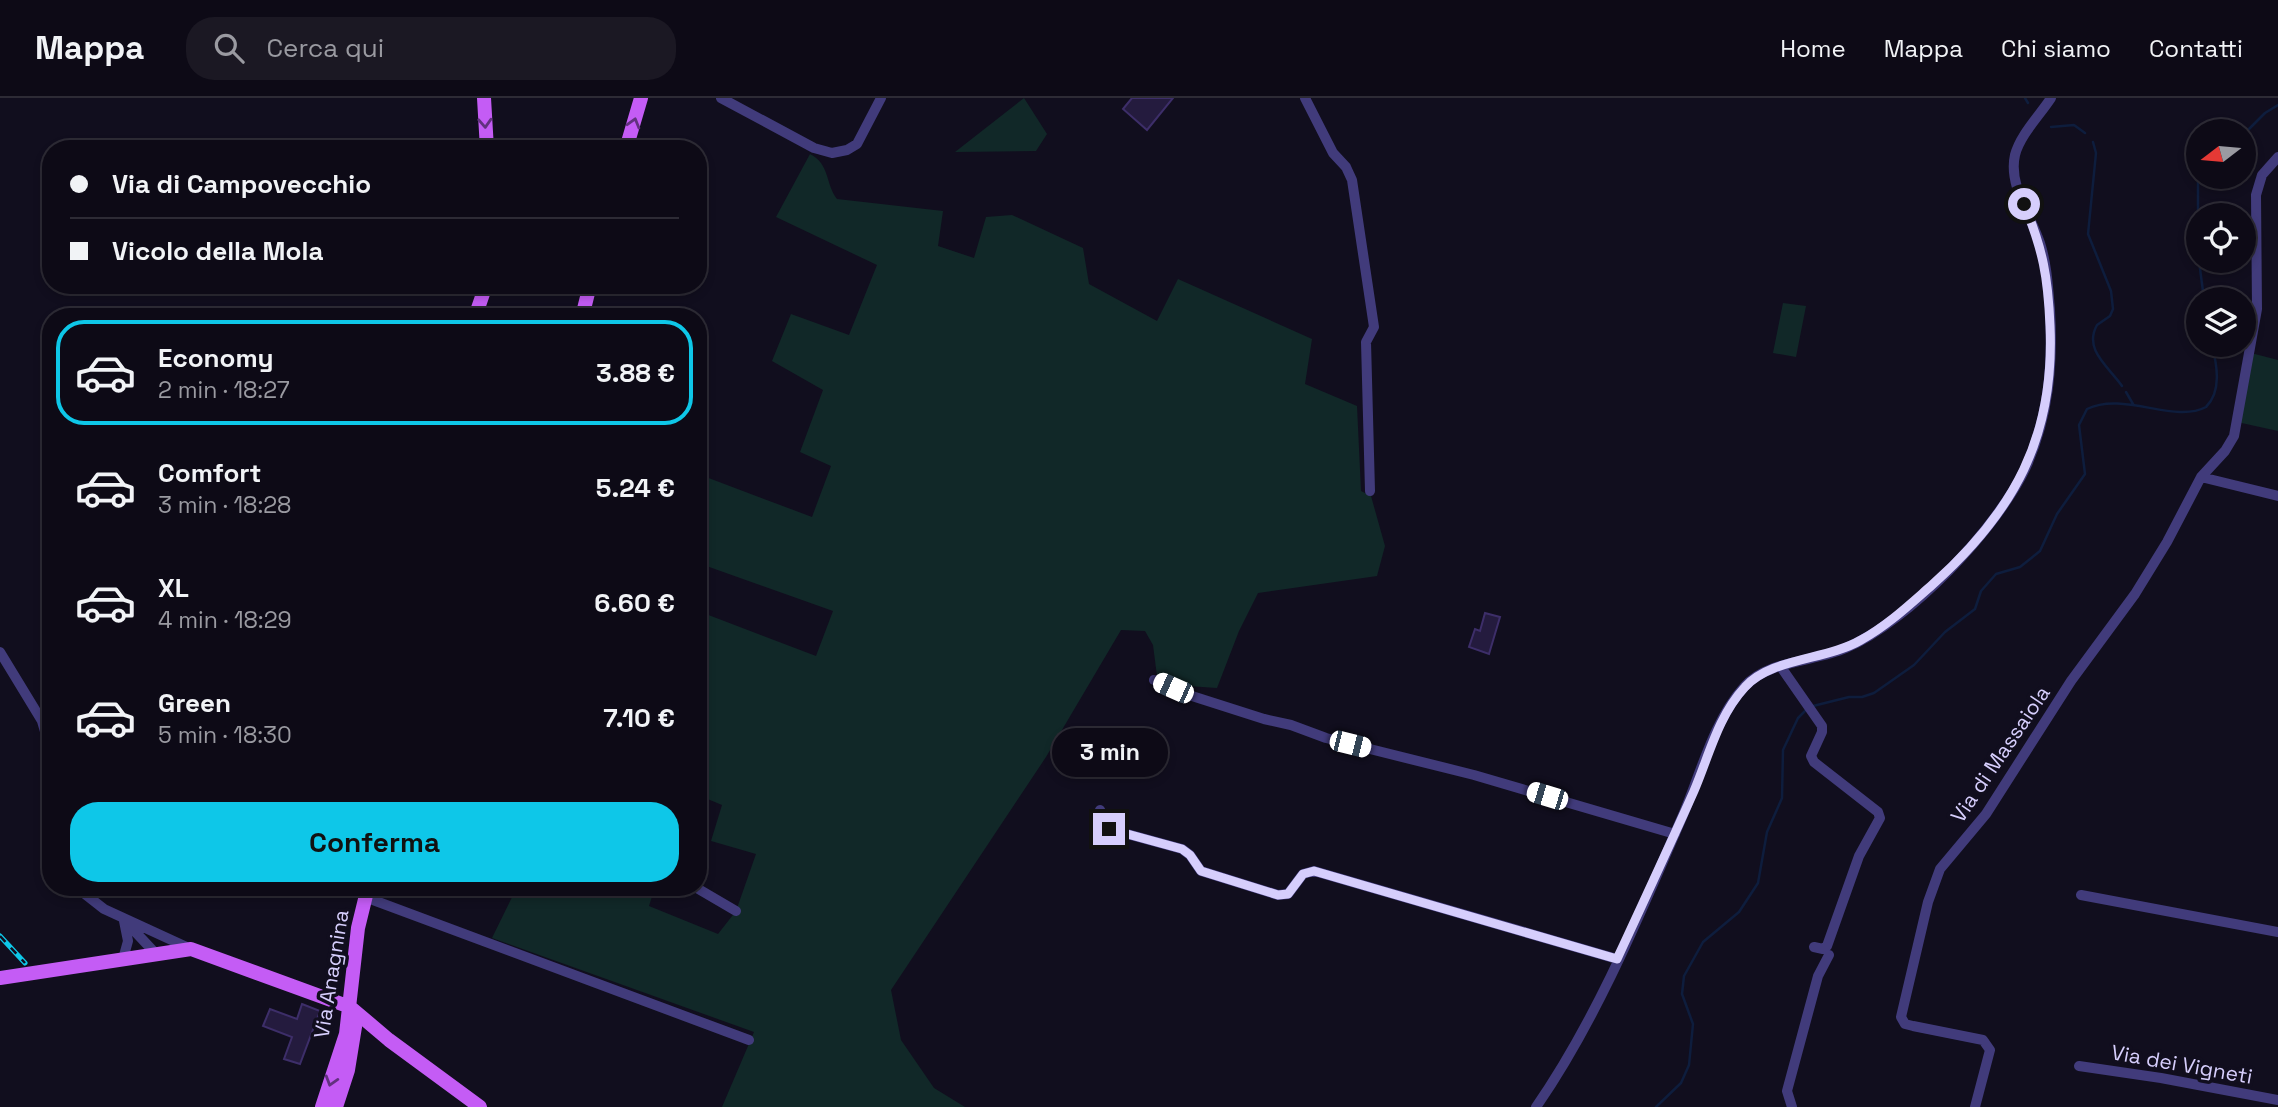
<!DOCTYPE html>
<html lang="it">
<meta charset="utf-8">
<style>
:root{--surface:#0d0a16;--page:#1b1823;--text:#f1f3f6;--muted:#9a9aa1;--line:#2d2b35;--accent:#0ec7e8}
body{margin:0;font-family:"Space Grotesk",sans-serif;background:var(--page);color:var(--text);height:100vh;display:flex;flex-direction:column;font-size:26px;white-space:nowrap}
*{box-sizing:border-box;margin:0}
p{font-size:23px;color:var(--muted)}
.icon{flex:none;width:38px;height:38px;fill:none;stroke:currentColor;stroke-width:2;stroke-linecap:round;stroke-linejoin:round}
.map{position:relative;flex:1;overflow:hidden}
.panel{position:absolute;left:42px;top:210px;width:665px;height:588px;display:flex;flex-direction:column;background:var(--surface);border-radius:28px;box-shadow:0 4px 10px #0003,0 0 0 2px var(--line)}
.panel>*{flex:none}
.top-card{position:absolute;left:42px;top:42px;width:665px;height:154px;border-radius:28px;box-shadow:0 4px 10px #0003,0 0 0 2px var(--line);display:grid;align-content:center;height:154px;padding:0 28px;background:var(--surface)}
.needle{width:46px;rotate:254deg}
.tools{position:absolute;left:2186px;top:21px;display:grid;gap:14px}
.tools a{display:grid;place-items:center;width:70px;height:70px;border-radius:50%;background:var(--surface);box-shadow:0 4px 10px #0003,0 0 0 2px var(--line);font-size:35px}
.end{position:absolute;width:32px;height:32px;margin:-16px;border:9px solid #d6cefc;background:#111;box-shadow:0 0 0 4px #111}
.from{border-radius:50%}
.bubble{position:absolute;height:49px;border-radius:24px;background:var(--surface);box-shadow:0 4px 10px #0003,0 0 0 2px var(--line);font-size:23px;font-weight:800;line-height:49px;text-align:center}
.car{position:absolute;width:21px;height:42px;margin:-21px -10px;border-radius:9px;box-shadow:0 0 5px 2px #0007;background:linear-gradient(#fff 24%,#345 0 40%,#fff 0 76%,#345 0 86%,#fff 0)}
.top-card b{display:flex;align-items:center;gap:24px;height:66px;font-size:26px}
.top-card b+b{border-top:2px solid var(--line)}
.top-card i{width:18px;height:18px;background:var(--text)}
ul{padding:12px 0 0;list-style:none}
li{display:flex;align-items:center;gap:21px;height:105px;margin:0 14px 10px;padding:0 14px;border:4px solid transparent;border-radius:28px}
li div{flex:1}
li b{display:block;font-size:26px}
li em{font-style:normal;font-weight:800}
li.selected{border-color:var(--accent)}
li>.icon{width:63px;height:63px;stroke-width:1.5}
.button{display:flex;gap:14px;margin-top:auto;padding:14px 28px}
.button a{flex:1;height:80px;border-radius:28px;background:var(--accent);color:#111;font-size:28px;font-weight:800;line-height:80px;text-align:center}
header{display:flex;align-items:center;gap:42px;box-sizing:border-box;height:98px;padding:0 35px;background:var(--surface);border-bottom:2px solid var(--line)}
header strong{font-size:33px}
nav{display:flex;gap:38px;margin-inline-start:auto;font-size:24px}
.search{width:490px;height:63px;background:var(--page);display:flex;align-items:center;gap:18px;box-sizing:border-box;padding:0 24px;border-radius:28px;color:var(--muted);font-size:26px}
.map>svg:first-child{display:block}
</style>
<header>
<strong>Mappa</strong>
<div class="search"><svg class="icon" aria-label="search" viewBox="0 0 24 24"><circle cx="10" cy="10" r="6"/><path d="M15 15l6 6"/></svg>Cerca qui</div>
<nav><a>Home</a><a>Mappa</a><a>Chi siamo</a><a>Contatti</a></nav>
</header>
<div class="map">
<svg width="2278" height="1009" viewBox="0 0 2278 1009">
<rect width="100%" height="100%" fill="#110e1e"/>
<path fill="#112828" d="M1024 0 1047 36 1036 53 955 54Z
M810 56C830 66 825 85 837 101L943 113 938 148 974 160 986 119 1012 117 1083 150 1089 186 1157 223 1178 181 1312 241 1305 286 1357 308 1361 393 1371 398 1385 448 1377 478 1258 495 1239 533 1217 590 1173 587 1157 578 1153 547 1145 533 1121 532 1046 659 891 892 901 942 934 990 965 1009H722L754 934 492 840 517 789H655L649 808 718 836 736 813 756 756 711 743 722 707 698 697V513L816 558 833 513 698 465V376L812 419 831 368 800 354 823 292 772 263 791 216 849 237 877 167 776 119Z
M1783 205 1806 208 1796 259 1773 255Z
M2251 255 2278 262V333L2237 324Z"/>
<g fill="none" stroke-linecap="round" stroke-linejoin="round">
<path stroke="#0e1d3d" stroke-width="2.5" d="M2025 0 2028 5
M2051 29 2074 27 2085 35
M2244 36 2265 15 2278 7
M2093 44 2096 55 2088 136 2111 193 2113 211 2110 218 2097 227C2083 252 2109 269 2122 288
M2198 152V79
M2199 163 2204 201
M2126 294 2133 306
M1813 608 1849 599H1862L1874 595 1914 567 1945 534 1975 511 1981 493 1996 476 2020 469 2040 453 2057 416 2085 376 2079 327 2087 311C2124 293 2174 326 2206 309 2222 293 2217 267 2212 247
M1656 1009 1681 985 1689 967 1693 926 1682 896 1684 878 1703 844 1739 814 1758 785 1767 734 1782 700 1783 652 1798 620 1807 611"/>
</g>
<path fill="#241b3e" stroke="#3d2e69" stroke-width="2" d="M1132 0H1173L1147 32 1123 11Z
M1485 515 1500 519 1489 556 1469 549 1475 531 1480 533Z
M302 906 320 913 300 966 284 961 292 939 263 928 270 911 297 921Z"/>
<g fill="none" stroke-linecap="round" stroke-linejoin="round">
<path stroke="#413b7b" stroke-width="10" d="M721 0 814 50 832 55 847 52 857 46 881 0
M1305 0 1333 55 1346 69 1352 82 1374 229 1366 244 1370 393
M2201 379 2278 398
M0 554 42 623 51 654
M1781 569 1822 628V634L1811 658 1814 664 1878 714 1880 720 1859 758 1827 848 1823 851 1814 849
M1154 582 1192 598 1264 621 1291 627 1326 640 1474 677 1675 736
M51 667 46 718 51 749
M1100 712 1109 731 1182 751 1190 757 1201 773 1278 797 1288 796 1303 776 1314 773 1617 861
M76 789 104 811 191 851
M695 789 736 813
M2081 797 2278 834
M373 802 749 942
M127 825 156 856
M123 861 128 843 124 823
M2079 968 2161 980 2278 1002
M1536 1009C1596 923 1641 814 1683 717 1701 675 1713 624 1744 589 1768 562 1814 564 1846 550 1909 523 1997 431 2026 369 2049 317 2053 267 2050 212 2048 189 2047 167 2040 145 2031 118 2008 87 2015 57 2020 37 2040 17 2051 0
M1792 1009 1787 993 1818 878 1829 857
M1975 1009 1990 952 1983 942 1913 928 1905 926 1901 919 1928 804 1940 771 1986 716 2071 583 2135 496 2167 444 2201 379 2225 353 2234 338 2257 211 2256 97 2262 77 2278 59"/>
<path stroke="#c45cf5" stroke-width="14" d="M484 0 487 51
M626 51 641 0
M475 219 486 187
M582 219 590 187
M0 880 191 851 350 909 389 942 480 1009
M322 1009 346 936 358 830 368 789
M336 1009 348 972 355 929"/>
<g stroke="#0ec7e8" stroke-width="5">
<path id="rail" d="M0 838 25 865"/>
</g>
<use href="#rail" stroke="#110e1e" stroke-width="2.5" stroke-dasharray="8" stroke-linecap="butt"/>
</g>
<defs><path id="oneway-chevron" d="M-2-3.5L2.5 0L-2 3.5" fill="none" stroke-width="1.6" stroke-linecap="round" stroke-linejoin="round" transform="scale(1.75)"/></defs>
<g stroke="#62317f">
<use href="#oneway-chevron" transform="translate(485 25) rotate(87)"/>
<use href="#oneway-chevron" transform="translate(634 25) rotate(-74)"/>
<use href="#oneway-chevron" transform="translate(331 983) rotate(107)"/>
</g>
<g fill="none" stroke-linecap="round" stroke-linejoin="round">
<path stroke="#d6cefc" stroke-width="9" d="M1109 731 1182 751 1190 757 1201 773 1278 797 1288 796 1303 776 1314 773 1617 861C1643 805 1669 749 1694 693 1709 658 1718 618 1745 589 1770 560 1827 562 1861 542 1888 527 1909 507 1932 487 2014 414 2055 339 2050 228 2048 179 2043 152 2024 106"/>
</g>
<g text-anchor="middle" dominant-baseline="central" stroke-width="7" stroke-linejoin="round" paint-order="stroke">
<g font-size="21" fill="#d6cefc" stroke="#110e1e">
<text transform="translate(2000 656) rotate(-56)">Via di Massaiola</text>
<text transform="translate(331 876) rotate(-81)">Via Anagnina</text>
<text transform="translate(2182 966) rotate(10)">Via dei Vigneti</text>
</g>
</g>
</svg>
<div class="tools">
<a><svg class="needle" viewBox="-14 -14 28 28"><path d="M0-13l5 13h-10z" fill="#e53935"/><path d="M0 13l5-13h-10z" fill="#9a9aa1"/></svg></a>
<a><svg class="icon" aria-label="locate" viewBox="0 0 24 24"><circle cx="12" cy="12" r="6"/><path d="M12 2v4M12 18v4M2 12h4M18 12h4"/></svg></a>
<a><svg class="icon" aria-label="layers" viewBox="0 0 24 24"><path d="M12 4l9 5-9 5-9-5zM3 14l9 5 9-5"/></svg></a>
</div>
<i class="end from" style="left:2024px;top:106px"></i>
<i class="end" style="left:1109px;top:731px"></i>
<div class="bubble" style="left:1052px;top:630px;width:116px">3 min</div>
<i class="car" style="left:1173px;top:590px;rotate:294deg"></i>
<i class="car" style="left:1350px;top:646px;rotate:104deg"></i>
<i class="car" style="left:1547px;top:698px;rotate:287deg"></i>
<div class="top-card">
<b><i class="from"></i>Via di Campovecchio</b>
<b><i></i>Vicolo della Mola</b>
</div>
<section class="panel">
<ul>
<li class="selected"><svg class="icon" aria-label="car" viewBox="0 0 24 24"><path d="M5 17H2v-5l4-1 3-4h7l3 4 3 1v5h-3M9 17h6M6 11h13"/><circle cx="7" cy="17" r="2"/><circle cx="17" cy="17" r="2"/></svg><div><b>Economy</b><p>2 min · 18:27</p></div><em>3.88 €</em></li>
<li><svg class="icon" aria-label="car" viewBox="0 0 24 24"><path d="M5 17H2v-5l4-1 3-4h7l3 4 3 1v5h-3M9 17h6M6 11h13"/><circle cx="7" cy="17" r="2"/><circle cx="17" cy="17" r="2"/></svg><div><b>Comfort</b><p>3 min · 18:28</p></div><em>5.24 €</em></li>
<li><svg class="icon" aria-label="car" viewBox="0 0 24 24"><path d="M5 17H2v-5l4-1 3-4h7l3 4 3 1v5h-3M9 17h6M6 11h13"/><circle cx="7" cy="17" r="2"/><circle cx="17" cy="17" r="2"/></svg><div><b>XL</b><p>4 min · 18:29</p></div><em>6.60 €</em></li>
<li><svg class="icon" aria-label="car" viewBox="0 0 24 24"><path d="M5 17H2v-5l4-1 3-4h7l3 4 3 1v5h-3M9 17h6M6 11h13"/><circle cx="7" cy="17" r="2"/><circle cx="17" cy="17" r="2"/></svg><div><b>Green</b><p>5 min · 18:30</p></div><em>7.10 €</em></li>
</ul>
<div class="button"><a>Conferma</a></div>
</section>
</div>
